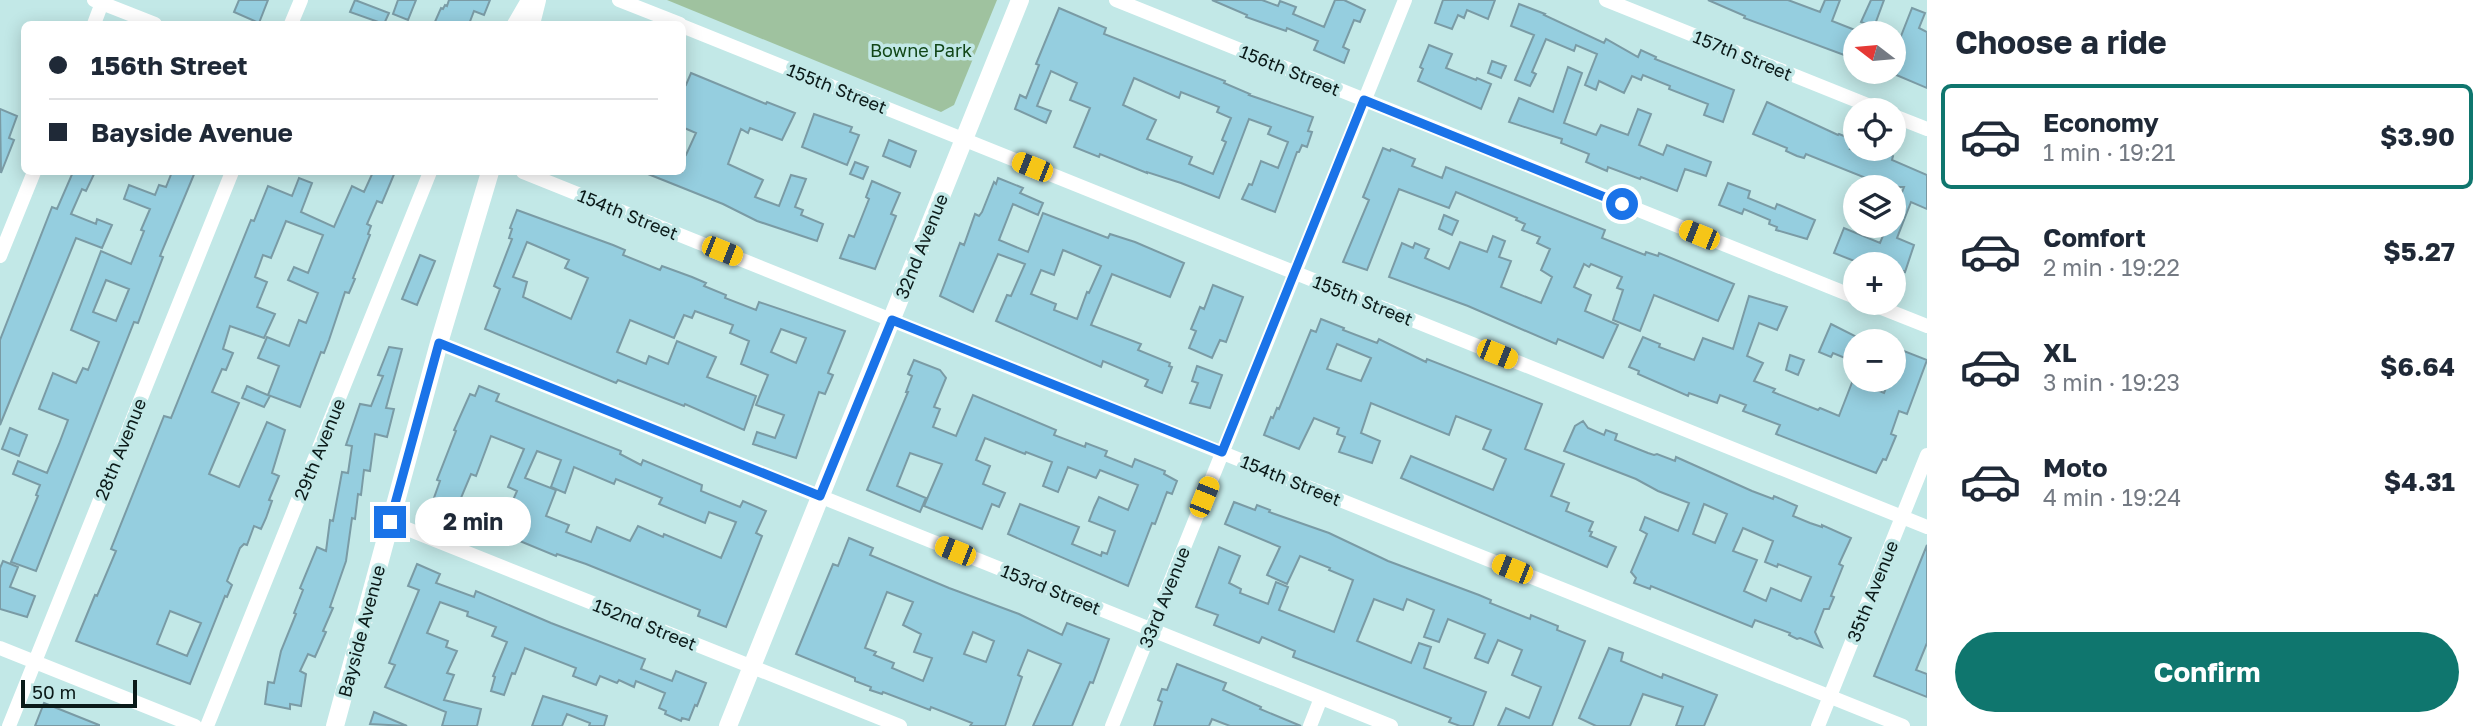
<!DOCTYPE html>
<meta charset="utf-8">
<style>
:root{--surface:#fff;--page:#f6f6f7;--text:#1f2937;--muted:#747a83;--line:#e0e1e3;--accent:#0f766e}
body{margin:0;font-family:"Golos Text",sans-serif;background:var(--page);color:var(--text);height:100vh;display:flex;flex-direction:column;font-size:26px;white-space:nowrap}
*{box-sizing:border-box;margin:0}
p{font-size:23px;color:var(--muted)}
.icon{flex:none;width:38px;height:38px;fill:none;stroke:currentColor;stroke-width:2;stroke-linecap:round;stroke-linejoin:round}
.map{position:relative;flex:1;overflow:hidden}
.drawer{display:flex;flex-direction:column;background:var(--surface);width:560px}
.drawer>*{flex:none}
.banner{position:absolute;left:21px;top:21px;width:665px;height:154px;border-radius:10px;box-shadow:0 4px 18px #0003;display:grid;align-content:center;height:154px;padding:0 28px;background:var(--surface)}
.needle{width:46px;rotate:286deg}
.buttons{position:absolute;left:1843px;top:21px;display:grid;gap:14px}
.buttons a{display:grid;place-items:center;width:63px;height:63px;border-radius:50%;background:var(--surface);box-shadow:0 4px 18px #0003;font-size:35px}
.scale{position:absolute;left:21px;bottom:18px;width:116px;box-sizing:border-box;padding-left:7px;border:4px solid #0b1a19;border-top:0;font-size:19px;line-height:24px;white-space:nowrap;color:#0b1a19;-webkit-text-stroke:5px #c2e8e7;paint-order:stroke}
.end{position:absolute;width:32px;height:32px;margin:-16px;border:9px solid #1a73e8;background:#fff;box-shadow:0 0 0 4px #fff}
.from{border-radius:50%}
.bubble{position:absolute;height:49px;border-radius:24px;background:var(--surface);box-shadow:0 4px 18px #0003;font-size:23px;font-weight:700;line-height:49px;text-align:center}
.car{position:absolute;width:21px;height:42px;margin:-21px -10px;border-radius:9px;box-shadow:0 0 5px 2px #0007;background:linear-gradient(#f5c518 24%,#345 0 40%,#f5c518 0 76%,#345 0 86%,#f5c518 0)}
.banner b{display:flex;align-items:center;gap:24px;height:66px;font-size:26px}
.banner b+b{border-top:2px solid var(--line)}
.banner i{width:18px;height:18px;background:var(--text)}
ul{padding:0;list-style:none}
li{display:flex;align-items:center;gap:21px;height:105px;margin:0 14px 10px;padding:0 14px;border:4px solid transparent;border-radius:10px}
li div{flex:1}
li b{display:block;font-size:26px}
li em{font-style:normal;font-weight:700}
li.selected{border-color:var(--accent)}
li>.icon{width:63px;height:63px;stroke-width:1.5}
h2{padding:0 28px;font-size:32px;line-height:84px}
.primary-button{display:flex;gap:14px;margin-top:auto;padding:14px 28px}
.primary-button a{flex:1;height:80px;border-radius:42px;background:var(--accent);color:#fff;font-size:28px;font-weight:700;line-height:80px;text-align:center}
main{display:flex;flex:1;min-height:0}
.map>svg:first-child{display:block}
</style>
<main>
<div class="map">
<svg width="1927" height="726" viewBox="0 0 1927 726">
<rect width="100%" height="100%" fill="#c2e8e7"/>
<path fill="#9fc29f" d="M667 0H997L954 105 941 112Z"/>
<path fill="#95cedf" stroke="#7a9ba5" stroke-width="2" fill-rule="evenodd" d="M239 0H268L259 23 234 12Z
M355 0 389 13 384 24 350 12Z
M398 0H416L408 20 393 14Z
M449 0H490L484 15 474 11 469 24H434L441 8 443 9 445 5 447 6Z
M1212 0H1262L1278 6 1280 1 1296 7 1293 14 1324 27 1335 0H1344L1365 10 1360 22 1354 20 1343 47 1349 50 1344 63 1314 50 1318 41 1287 28 1286 31 1246 17 1247 15Z
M1443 0H1495L1488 19 1467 10 1464 18 1458 15 1452 29 1435 23Z
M1708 0H1788L1820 12 1825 0H1840L1832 21 1855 30V59L1744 18 1745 16Z
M1871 0H1884L1874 27 1861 22Z
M1519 4 1545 14 1544 15 1604 43 1606 39 1638 57 1641 50 1656 57 1655 59 1734 90 1723 122 1704 115 1708 104 1669 89 1670 86 1643 75 1641 80 1632 76 1624 93 1599 81 1596 90 1585 85 1597 54 1576 45 1574 51 1546 39 1532 72 1536 74 1530 86 1515 80 1534 35 1511 26Z
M1059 8 1106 28 1104 34 1225 81 1224 83 1250 94 1249 95 1313 117 1308 131 1312 132 1307 147 1302 145 1299 152H1297L1275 212 1242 199 1249 184 1252 185 1261 161 1278 168 1288 142 1268 134 1271 127 1249 119 1219 198 1181 183 1147 172V173L1100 154 1099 157 1074 147 1090 108 1070 100 1077 83 1051 71 1037 106 1051 111 1046 123 1015 109 1020 95 1026 98 1039 65 1036 64ZM1134 78 1179 98 1181 92 1219 107 1217 112 1231 118 1222 140 1226 142 1213 174 1189 164 1192 157 1147 139 1156 120 1123 105Z
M1912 8 1925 13 1919 28 1927 32V88L1894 74V54Z
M1429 45 1452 54 1446 68 1476 80 1477 78 1491 84 1481 109 1418 81 1423 69 1420 67Z
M1492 61 1506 66 1501 78 1488 73Z
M1568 67 1582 73 1564 123 1596 135 1601 125 1628 135 1638 109 1651 114 1639 145 1663 155 1667 145 1711 162 1706 176 1685 169 1677 191 1641 177 1640 179 1608 167 1607 171 1586 162 1589 154 1561 143 1562 139 1509 122 1519 98 1553 112Z
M691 73 766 104 767 102 795 113 782 140 750 128 748 133 741 129 728 164 763 180 755 197 779 206 791 175 806 179 795 207 803 210 801 215 823 224 817 241 757 221 723 204 643 172H682V153L686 155 696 133 682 127V83L686 85Z
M1767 102 1838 135 1839 134 1854 140 1850 149H1876L1893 156 1892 160 1927 175V209L1911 202 1897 238 1914 245 1905 272 1903 271 1894 295V264H1862L1834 253 1844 228 1880 243 1887 226H1894V213L1904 187H1877L1864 182 1866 178 1806 154 1804 158 1797 156 1786 151 1787 148 1753 134Z
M0 109 17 116 9 138 14 140 1 173Z
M814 114 852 127 850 132 859 135 847 165 802 147Z
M889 140 916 151 910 167 883 156Z
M1383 148 1390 151 1391 149 1415 159 1412 166 1442 178 1446 167 1605 230 1602 238 1645 255 1646 252 1658 256 1659 253 1734 284 1718 321 1654 295 1640 331 1613 320 1623 290 1617 288 1622 277 1591 264 1589 267 1584 264 1574 287 1591 295 1585 311 1618 325 1603 358 1558 339 1556 344 1468 306 1389 277 1402 243 1413 248 1415 243 1429 249 1425 258 1449 269 1460 242 1487 252 1493 236 1505 241 1499 257 1511 261 1501 287 1541 303 1552 277 1541 270 1550 249 1537 243 1540 237 1522 230 1525 224 1516 220 1517 218 1456 192 1449 208 1399 189 1367 270 1343 262 1369 200 1363 197Z
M855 162 868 167 863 179 850 174Z
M73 172H95L86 191 82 189 71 214 96 224 97 219 112 225 102 248 76 238 0 425V340L52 207 57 209Z
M172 172H195L160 256 163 257 144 307 138 323 134 322 36 571 11 562 38 496 36 495 40 485 13 474 18 461 47 473 59 444 68 420 39 409 53 373 76 383 83 368 88 370 99 342 71 330 101 251 131 264 144 231 141 230 150 209 124 199 129 185 155 195 159 185 166 187ZM106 280 129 289 116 321 93 312Z
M373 172H395L382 203 377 201 367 224 371 226 368 234 370 235 353 278 355 279 349 293 345 292 329 340 324 353 321 352 300 407 268 395 279 366 258 358 267 337 289 346 299 320 306 323 318 293 288 280 294 267 308 273 323 235 286 221 271 258 263 255 255 277 267 282 257 307 275 314 264 338 230 326 223 349 233 353 226 370 222 369 212 392 239 403 209 474 239 487 267 422 285 430 272 473 279 476 269 500 272 501 266 518 261 529 254 526 247 545 244 544 240 548 227 581 232 585 227 597 225 596 190 684 76 641 95 595 97 596 116 551 111 549 164 416 171 418 251 220 254 221 268 186 292 196 299 178 312 183 301 212 334 227 352 186 364 192ZM170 611 201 623 187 656 157 644Z
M998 178 1023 188 1020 193 1043 203 1038 215 1013 204 999 240 1028 252 1043 213 1108 238 1110 234 1135 242 1184 263 1170 297 1112 274 1091 325 1141 344 1138 350 1170 363 1169 366 1172 367 1162 393 1145 386 1148 380 1103 361 1101 367 996 321 1007 295 1011 296 1025 264 998 254 973 312 940 296 960 243 964 245 975 214 979 216 982 212 994 182 996 184ZM1063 250 1101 266 1089 293 1087 292 1077 319 1054 310 1056 304 1031 294 1041 270 1054 275Z
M872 181 900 193 891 214 896 216 875 269 840 258 849 235 854 237 869 199 866 197Z
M1728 183 1750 191 1748 198 1775 209 1777 204 1815 220 1807 239 1776 230 1777 227 1769 224 1770 220 1744 209 1742 214 1719 205Z
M517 210 613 245 625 250 623 255 660 270 662 266 692 277 706 283 704 286 726 295 725 298 756 310 759 302 845 331 828 373 833 375 825 394 819 392 796 458 753 444 757 432 775 438 784 415 756 405 768 375 741 364 749 341 730 333 733 325 695 311 692 318 684 315 674 338 630 320 617 352 646 364 649 356 668 364 677 341 716 357 707 377 756 396 744 430 685 404 684 406 618 380 616 383 485 329 500 289 494 286 512 239 509 238 512 229 510 228ZM527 242 569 260 565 268 588 278 571 319 523 297 527 282 513 277ZM781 329 806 338 796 363 771 352Z
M1444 215 1458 221 1452 235 1439 229Z
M420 255 435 261 417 305 402 299Z
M1213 285 1243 297 1226 342 1220 340 1212 358 1189 348 1196 331 1191 329 1200 307 1204 309Z
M1749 296 1787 307 1777 330 1759 323 1747 356 1763 363 1754 381 1775 389 1773 392 1818 410 1820 408 1839 416 1853 380 1884 393 1887 386 1889 387 1894 380 1904 351 1927 360 1907 414 1899 411 1891 434 1896 436 1886 460 1883 459 1876 473 1776 434 1780 425 1743 411 1746 405 1720 395 1717 403 1689 393 1688 396 1638 374 1639 371 1629 367 1643 337 1660 344 1659 347 1694 360 1703 338 1733 349Z
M1321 319 1344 328 1343 330 1377 343 1379 339 1426 362 1427 359 1542 404 1525 449 1564 464 1551 496 1569 503 1566 511 1593 522 1589 531 1592 532 1590 536 1616 547 1607 567 1401 478 1411 456 1493 490 1506 459 1483 449 1491 430 1456 416 1449 435 1371 403 1361 433 1380 441 1372 463 1339 452 1345 437 1337 434 1339 428 1314 418 1299 449 1264 435 1271 417 1273 418 1277 408 1279 409 1311 330 1316 332ZM1337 344 1371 358 1361 381 1327 369Z
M1831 324 1855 336V353L1849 351 1845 358 1833 353 1831 357 1819 352Z
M389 347 402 349 386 408 394 409 387 437 375 434 370 471 364 470 361 495 358 494 355 519 352 518 346 561 330 607 333 608 323 631 326 632 315 657 308 654 300 671 306 674 301 706 290 704V709L265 704 268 682 274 683 281 651 296 614 294 613 303 590 300 588 317 547 326 551 330 520 333 521 342 472 348 473 352 446 346 445 360 404 371 406 383 376 378 375Z
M1790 355 1804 360 1798 375 1786 370Z
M914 360 940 370 946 378 934 407 940 409 933 427 956 436 973 395 1056 430 1054 435 1085 447 1086 443 1107 451 1105 456 1132 467 1135 459 1165 471 1164 474 1177 481 1172 494 1167 492 1155 524 1152 523 1128 586 1008 534 1020 504 1079 527 1072 544 1101 556 1102 552 1107 554 1115 531 1089 521 1094 508 1099 497 1128 510 1138 485 1100 470 1096 478 1068 467 1058 492 1043 486 1052 462 1026 452 1025 454 985 438 976 460 990 466 983 484 1005 493 999 507 992 504 982 529 924 506 942 464 910 453 897 486 926 498 920 512 867 490 908 392H906L912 376 908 374Z
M1197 366 1222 375 1210 408 1190 403 1198 383 1192 381Z
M247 386 270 396 264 407 242 398Z
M479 386 499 394 496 401 621 451 620 454 641 465 643 460 702 485 701 491 740 507 743 501 766 511 756 533 762 536 726 627 698 616 700 610 586 564 557 554 556 556 479 524 485 508 506 516 517 491 508 487 524 449 491 436 476 476 471 474 453 517 430 509 440 481 437 480 456 431 454 430 470 394 475 396ZM537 451 561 460 551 487 565 493 574 467 614 484 616 479 662 498 659 504 705 523 709 512 736 522 721 558 664 534 663 537 638 526 630 541 597 527 591 542 566 532 569 525 546 516 556 490 525 478Z
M1583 421 1588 428 1604 435 1606 430 1617 434 1615 440 1648 453 1654 455 1657 454 1675 461 1676 457 1752 491 1773 499 1774 496 1797 506 1793 516 1810 523 1822 527V525L1851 538 1839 564 1843 566 1831 596 1834 597 1829 609H1824L1815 632 1822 647 1800 638 1797 639 1789 635 1790 633 1755 620 1752 627 1651 586 1650 589 1634 583 1636 578 1631 572 1647 534 1640 530 1645 517 1678 531 1689 503 1658 491 1636 479 1564 451 1575 426ZM1704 504 1727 514 1715 543 1693 534ZM1743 528 1773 541 1765 562 1777 567 1778 564 1811 577 1801 601 1771 588 1766 601 1744 591 1757 560 1733 551Z
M10 428 27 435 19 456 2 449Z
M1234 502 1255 510 1257 505 1270 510 1269 512 1329 533 1388 561 1479 595 1491 600 1490 603 1530 619 1531 615 1558 626 1557 630 1585 641 1552 726H1498L1506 708 1529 718 1541 687 1512 675 1522 650 1498 640 1488 663 1475 658 1485 634 1448 619 1439 642 1424 637 1434 610 1407 599 1403 610 1374 599 1357 641 1411 663 1419 643 1431 647 1424 668 1486 692 1473 726H1460L1449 722 1451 718 1293 657 1295 651 1262 637 1259 643 1214 625 1218 615 1196 607 1219 547 1240 556 1229 583 1241 589 1240 593 1268 604 1276 582 1288 587 1279 610 1334 632 1353 580 1329 570 1330 568 1300 556 1287 584 1267 575 1280 547 1225 524Z
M849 538 873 548 870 555 949 588 1019 614 1062 635 1067 623 1109 639 1093 683 1090 682 1072 726H1033L1061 664 1028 650 1018 675 1022 677 1005 726H970L972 723 931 707 930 710 883 692 882 694 870 690 871 687 855 681V678L796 654 833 564 838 566ZM887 592 913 602 903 625 921 634 914 652 932 658 923 681 892 668 894 663 874 655 876 652 865 648ZM973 632 994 641 986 662 964 654Z
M1927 545V643L1916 670 1927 674V697L1874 676Z
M3 561 18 567 10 587 35 596 27 617 0 609V568Z
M417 564 440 574 436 583 474 597 476 591 551 623 645 659 641 669 672 681 676 671 706 683 697 706 695 705 689 720 682 718 681 721 665 714 666 711 659 708 665 693 636 681 634 687 619 680 617 683 600 676 596 685 573 676 576 668 525 648 515 674 512 673 504 695 491 691 495 677 493 676 507 642 492 636 496 627 467 616 468 612 440 602 427 633 448 641 446 647 457 651 447 673 454 675 444 700 481 709 477 726H442L446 712 385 687 395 665 389 663 419 590 408 586Z
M1609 648 1623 653 1621 661 1662 678 1663 674 1717 695 1704 726H1676L1683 707 1643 694 1630 726H1596L1579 718Z
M1177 664 1226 683 1223 690 1261 707 1260 709 1301 726H1230L1212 719 1209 726H1154L1162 702 1158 700 1162 689 1167 690Z
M543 696 607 716 604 726H589L590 723 567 714 562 726H532Z
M44 703 99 725V726H35Z
M374 712 407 726 370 724Z"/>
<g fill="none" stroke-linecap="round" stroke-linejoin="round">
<path stroke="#fff" stroke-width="14" d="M94 0 155 24
M619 0 680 24
M1116 0 1855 297
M1606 0 1880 110
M94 24 103 0
M291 24 301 0
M514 24 528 0
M682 26 1927 527
M1894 116 1927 129
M523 172 1903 726
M0 256 34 172
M1869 303 1927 326
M439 343 1391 726
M390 522 900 726
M0 648 195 726
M9 726 232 172
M207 726 430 172
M1112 726 1405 0
M1310 726 1321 698
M1818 726 1927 455"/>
<path stroke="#fff" stroke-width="18" d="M531 24 537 0
M335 726 439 343 490 172
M728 726 1020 0"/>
</g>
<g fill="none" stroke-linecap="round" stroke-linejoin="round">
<path stroke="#1a73e8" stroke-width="9" d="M390 522 439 343 820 496 892 320 1222 452 1364 100 1622 204"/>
</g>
<g text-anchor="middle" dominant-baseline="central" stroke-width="7" stroke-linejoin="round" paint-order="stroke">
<g font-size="18" fill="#114617" stroke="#c2e8e7">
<text x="921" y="50">Bowne Park</text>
</g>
<g font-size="18" fill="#0b1a19" stroke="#c2e8e7">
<text transform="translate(1743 55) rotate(22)">157th Street</text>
<text transform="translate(1290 70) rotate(22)">156th Street</text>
<text transform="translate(837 88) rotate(22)">155th Street</text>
<text transform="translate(628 214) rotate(22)">154th Street</text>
<text transform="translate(921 246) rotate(-68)">32nd Avenue</text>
<text transform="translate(1363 300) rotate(22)">155th Street</text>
<text transform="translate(120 449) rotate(-68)">28th Avenue</text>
<text transform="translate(319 449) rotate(-68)">29th Avenue</text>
<text transform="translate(1291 480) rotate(22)">154th Street</text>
<text transform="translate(1051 589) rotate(22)">153rd Street</text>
<text transform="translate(1872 591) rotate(-68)">35th Avenue</text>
<text transform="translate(1164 597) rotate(-68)">33rd Avenue</text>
<text transform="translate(645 624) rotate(22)">152nd Street</text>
<text transform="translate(361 631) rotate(-75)">Bayside Avenue</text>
</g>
</g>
</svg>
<div class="buttons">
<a><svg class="needle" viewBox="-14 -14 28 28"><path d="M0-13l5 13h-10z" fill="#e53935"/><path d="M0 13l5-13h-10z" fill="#747a83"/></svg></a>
<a><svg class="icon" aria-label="locate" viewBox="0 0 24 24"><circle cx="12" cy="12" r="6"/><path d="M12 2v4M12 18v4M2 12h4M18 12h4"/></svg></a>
<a><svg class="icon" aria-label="layers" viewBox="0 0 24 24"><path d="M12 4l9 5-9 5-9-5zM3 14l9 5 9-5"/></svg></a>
<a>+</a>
<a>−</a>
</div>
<div class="scale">50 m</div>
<i class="end from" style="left:1622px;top:204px"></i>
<i class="end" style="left:390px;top:522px"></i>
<div class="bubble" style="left:415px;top:497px;width:116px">2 min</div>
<i class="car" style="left:1032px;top:167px;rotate:292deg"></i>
<i class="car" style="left:1699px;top:235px;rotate:292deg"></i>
<i class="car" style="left:722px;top:251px;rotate:112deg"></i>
<i class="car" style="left:1497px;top:354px;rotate:112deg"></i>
<i class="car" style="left:1204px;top:497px;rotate:22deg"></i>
<i class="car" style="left:955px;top:551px;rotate:292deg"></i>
<i class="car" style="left:1512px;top:569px;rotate:292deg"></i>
<div class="banner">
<b><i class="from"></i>156th Street</b>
<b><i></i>Bayside Avenue</b>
</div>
</div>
<section class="drawer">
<h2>Choose a ride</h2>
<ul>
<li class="selected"><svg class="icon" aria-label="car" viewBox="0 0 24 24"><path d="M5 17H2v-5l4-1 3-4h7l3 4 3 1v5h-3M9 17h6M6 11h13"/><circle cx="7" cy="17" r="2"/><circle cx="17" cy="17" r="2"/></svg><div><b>Economy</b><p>1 min · 19:21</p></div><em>$3.90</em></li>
<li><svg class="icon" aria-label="car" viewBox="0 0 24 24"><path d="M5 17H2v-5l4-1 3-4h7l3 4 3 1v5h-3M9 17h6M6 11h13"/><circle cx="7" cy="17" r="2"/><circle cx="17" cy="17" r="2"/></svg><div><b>Comfort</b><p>2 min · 19:22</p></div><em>$5.27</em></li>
<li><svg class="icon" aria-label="car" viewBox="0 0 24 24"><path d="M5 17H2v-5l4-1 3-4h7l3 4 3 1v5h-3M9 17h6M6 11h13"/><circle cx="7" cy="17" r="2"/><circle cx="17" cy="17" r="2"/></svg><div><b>XL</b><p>3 min · 19:23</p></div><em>$6.64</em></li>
<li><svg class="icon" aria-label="car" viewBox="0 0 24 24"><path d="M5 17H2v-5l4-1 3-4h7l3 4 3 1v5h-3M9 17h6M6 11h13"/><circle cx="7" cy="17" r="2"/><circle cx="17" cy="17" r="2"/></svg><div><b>Moto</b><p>4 min · 19:24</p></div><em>$4.31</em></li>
</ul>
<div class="primary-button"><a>Confirm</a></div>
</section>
</main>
